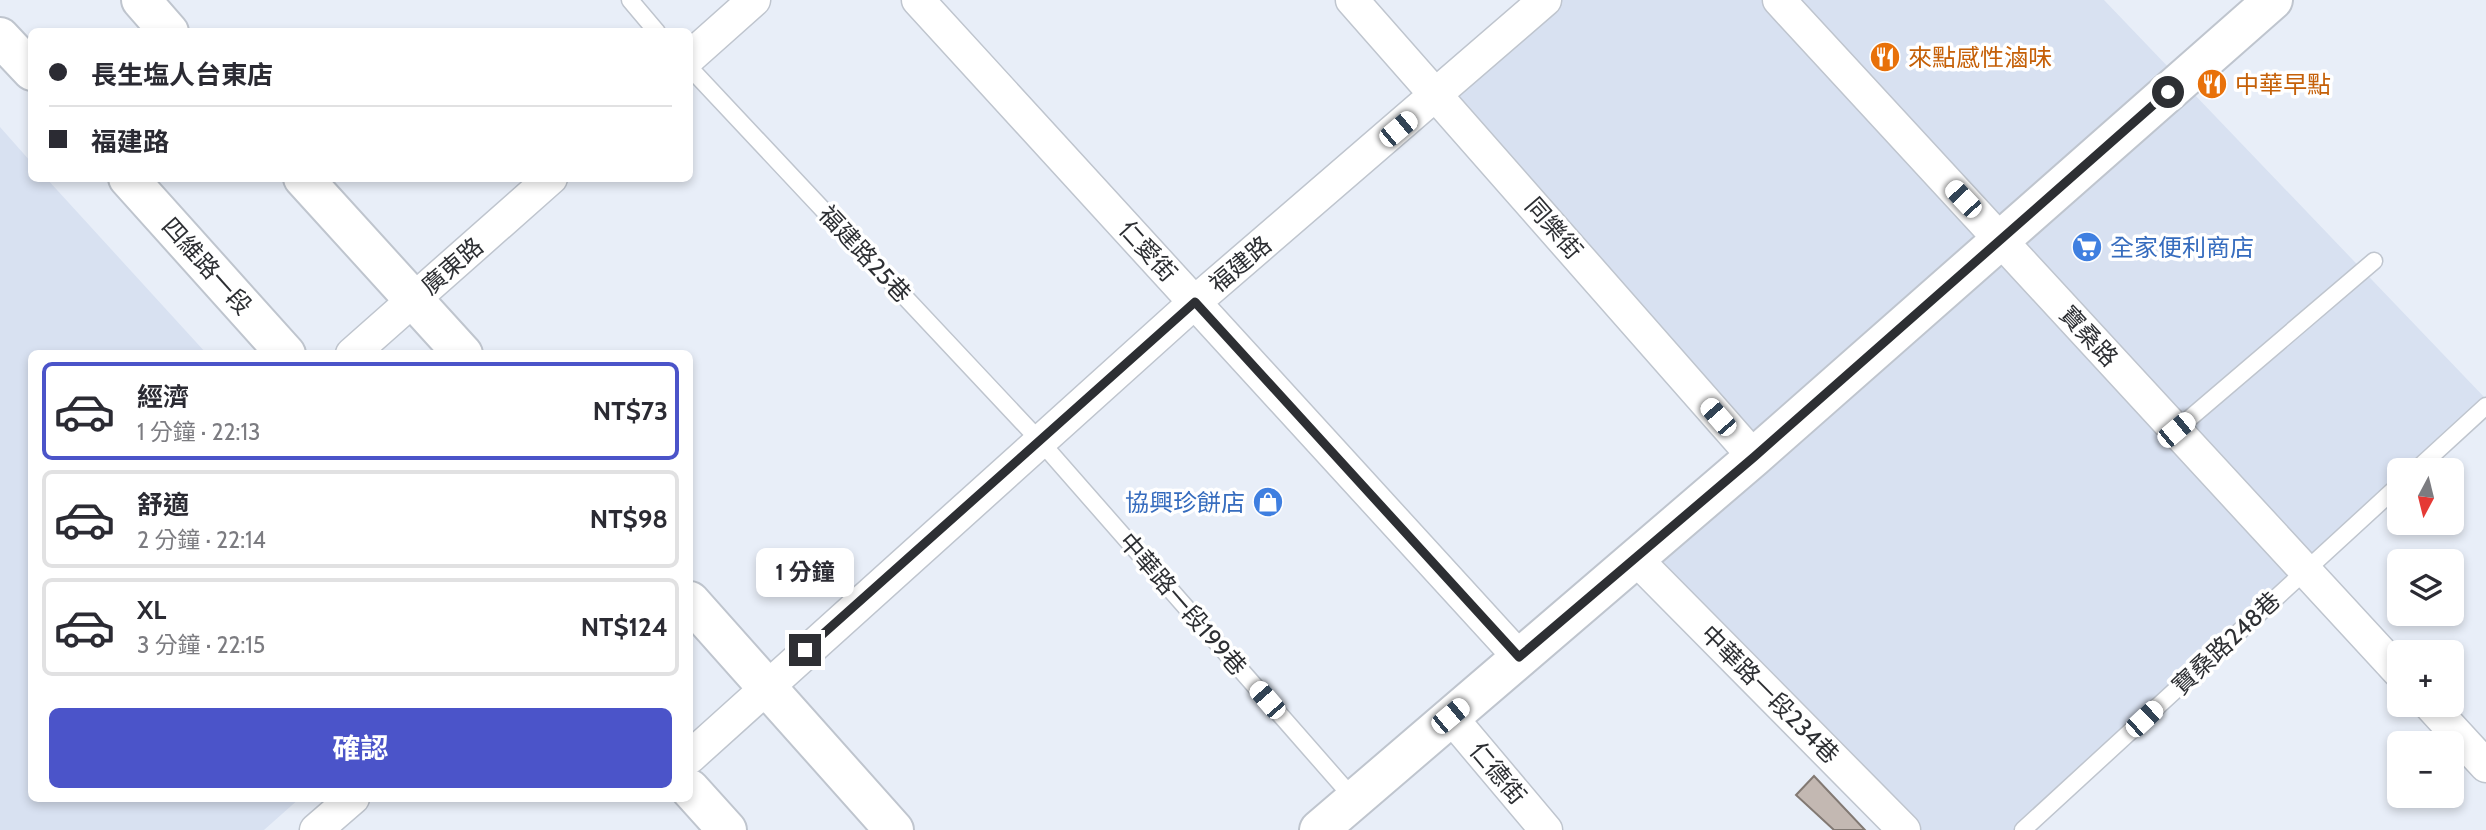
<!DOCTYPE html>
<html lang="zh-TW">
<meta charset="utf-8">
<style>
:root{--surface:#fff;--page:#f7f7f7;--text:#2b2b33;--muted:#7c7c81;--line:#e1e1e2;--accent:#4b54c9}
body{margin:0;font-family:Cabin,"Noto Sans TC",sans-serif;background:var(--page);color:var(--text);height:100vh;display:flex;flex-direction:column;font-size:26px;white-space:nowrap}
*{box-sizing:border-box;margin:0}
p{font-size:23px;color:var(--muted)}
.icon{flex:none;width:38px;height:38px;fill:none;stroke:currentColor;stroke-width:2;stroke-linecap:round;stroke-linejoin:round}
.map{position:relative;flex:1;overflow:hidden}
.sheet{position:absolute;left:28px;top:350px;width:665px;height:452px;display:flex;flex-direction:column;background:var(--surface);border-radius:10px;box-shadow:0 4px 10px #0003}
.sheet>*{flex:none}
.top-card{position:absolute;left:28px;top:28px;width:665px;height:154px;border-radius:10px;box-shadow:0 4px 10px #0003;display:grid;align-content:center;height:154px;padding:0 21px;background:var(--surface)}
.needle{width:46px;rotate:187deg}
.buttons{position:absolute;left:2387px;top:458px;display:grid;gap:14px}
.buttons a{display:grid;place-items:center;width:77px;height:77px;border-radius:10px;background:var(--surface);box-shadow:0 4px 10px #0003;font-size:35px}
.end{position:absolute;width:32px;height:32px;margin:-16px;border:9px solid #2d2f33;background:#fff;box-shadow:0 0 0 4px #fff}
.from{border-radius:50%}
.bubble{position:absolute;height:49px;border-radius:10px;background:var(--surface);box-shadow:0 4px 10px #0003;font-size:23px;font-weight:700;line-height:49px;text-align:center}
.car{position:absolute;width:21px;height:42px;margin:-21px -10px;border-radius:9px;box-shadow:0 0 5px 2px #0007;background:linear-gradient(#fff 24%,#345 0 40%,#fff 0 76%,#345 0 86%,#fff 0)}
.top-card b{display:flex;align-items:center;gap:24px;height:66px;font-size:26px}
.top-card b+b{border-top:2px solid var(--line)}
.top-card i{width:18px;height:18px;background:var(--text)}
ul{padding:12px 0 0;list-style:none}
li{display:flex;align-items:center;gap:21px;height:98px;margin:0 14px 10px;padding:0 7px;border:4px solid var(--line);border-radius:10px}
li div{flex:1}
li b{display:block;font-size:26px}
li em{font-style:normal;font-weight:700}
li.on{border-color:var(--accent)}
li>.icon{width:63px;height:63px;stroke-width:1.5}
.primary-button{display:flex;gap:14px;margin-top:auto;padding:14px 21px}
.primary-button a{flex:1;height:80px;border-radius:10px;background:var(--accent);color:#fff;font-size:28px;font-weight:700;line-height:80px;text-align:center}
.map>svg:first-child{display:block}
</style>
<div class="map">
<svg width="2486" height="830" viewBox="0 0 2486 830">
<rect width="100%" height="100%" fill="#e8eef8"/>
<path fill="#d8e1f1" d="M1546 0H2104L2486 399 2416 471H2399V486L2024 830H1904L1635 558 1753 457 1438 95Z
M0 127 31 162 32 178 47 179 206 353 32 354V798H300L264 830H0Z"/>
<path fill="#c3b8b2" stroke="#827973" stroke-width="2" d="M1814 776 1865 830H1834L1796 795Z"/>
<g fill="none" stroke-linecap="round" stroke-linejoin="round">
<g stroke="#bfc5ce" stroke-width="19">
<path id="lane" d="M630 0 657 32
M690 68 1040 441 1354 799
M2176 430 2374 261
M2415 471 2486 406
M2023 830 2399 485"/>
</g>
<g stroke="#bfc5ce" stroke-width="35">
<path id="street" d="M918 0 1519 657
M1352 0 1754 457
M1779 0 2399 672
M690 57 754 0
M352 354 551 178
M1635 558 1904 830
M2430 705 2486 766
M1450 716 1546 830
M690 757 1195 302 1545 0
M316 830 353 798"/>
</g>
<g stroke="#bfc5ce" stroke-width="42">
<path id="secondary" d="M141 0 169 32
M0 37 32 71
M128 178 286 354
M303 178 463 354
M690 601 894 830
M690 789 727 830
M1319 830 1754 457 2273 0"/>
</g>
<use href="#lane" stroke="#fff" stroke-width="16"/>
<use href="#street" stroke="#fff" stroke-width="32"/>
<use href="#secondary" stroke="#fff" stroke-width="38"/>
</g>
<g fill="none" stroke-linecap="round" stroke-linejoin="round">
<path stroke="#2d2f33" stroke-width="9" d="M805 650 1195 302 1519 657 1754 457 2168 92"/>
</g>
<defs>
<g id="restaurant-disc" transform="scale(1.575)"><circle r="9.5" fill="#e8710a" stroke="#fff"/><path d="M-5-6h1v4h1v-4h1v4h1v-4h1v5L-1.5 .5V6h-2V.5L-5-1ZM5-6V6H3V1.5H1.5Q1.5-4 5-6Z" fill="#fff"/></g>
<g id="supermarket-disc" transform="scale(1.575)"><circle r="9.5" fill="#3f7fe0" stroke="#fff"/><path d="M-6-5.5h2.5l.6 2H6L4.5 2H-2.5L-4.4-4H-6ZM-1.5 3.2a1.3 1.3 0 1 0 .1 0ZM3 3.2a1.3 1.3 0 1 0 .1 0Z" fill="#fff"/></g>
<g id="shop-disc" transform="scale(1.575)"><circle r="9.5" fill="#3f7fe0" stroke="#fff"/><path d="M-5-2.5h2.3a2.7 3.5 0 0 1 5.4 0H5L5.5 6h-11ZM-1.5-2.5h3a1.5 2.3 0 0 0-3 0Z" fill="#fff"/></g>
</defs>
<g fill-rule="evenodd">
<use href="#restaurant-disc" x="1885" y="57"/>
<use href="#restaurant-disc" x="2212" y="84"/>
<use href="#supermarket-disc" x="2087" y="247"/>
<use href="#shop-disc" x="1268" y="502"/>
</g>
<g text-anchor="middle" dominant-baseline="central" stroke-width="7" stroke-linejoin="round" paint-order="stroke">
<g font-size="24" fill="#c56008" stroke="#fff" text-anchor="start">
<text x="1908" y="57">來點感性滷味</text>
<text x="2235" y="84">中華早點</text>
</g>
<g font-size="24" fill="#2d2f33" stroke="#fff">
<text transform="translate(1554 228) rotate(49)">同樂街</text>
<text transform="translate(1148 251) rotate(48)">仁愛街</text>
<text transform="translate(865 254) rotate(47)">福建路25巷</text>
<text transform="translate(1240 264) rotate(-40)">福建路</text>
<text transform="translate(207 266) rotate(48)">四維路一段</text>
<text transform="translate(452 266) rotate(-41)">廣東路</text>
<text transform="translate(2089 336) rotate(47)">寶桑路</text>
<text transform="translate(1183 604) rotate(49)">中華路一段199巷</text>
<text transform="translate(2226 643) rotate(-43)">寶桑路248巷</text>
<text transform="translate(1770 694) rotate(45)">中華路一段234巷</text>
<text transform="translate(1498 773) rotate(50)">仁德街</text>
</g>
<g font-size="24" fill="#366cbe" stroke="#fff" text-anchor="start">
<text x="2110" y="247">全家便利商店</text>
<text x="1245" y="502" text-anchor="end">協興珍餅店</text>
</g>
</g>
</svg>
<div class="buttons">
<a><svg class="needle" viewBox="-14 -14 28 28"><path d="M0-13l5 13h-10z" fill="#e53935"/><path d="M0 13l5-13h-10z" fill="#7c7c81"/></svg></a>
<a><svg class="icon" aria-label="layers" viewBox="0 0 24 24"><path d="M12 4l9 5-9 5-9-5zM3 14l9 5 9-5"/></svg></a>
<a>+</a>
<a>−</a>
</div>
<i class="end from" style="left:2168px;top:92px"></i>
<i class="end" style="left:805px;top:650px"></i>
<div class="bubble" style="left:756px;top:548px;width:98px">1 分鐘</div>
<i class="car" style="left:1398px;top:129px;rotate:50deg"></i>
<i class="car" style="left:1963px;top:199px;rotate:317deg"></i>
<i class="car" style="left:1718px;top:417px;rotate:319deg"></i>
<i class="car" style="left:2176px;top:430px;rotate:50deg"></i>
<i class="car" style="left:1267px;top:700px;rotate:319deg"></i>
<i class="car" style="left:1450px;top:716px;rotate:50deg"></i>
<i class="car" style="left:2144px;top:719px;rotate:47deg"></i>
<div class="top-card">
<b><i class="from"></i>長生塩人台東店</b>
<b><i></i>福建路</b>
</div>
<section class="sheet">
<ul>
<li class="on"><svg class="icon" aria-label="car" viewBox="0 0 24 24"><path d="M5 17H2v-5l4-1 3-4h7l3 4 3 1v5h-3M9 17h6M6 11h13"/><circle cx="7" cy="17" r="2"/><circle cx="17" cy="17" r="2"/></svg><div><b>經濟</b><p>1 分鐘 · 22:13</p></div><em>NT$73</em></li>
<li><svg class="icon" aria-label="car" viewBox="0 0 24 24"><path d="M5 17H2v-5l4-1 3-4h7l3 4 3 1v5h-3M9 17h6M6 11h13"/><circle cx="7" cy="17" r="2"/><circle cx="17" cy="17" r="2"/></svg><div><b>舒適</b><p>2 分鐘 · 22:14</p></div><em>NT$98</em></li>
<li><svg class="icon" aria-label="car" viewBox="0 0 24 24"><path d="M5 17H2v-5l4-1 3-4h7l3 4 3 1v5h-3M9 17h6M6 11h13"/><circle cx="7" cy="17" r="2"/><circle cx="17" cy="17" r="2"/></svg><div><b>XL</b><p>3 分鐘 · 22:15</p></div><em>NT$124</em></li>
</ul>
<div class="primary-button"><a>確認</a></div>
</section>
</div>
